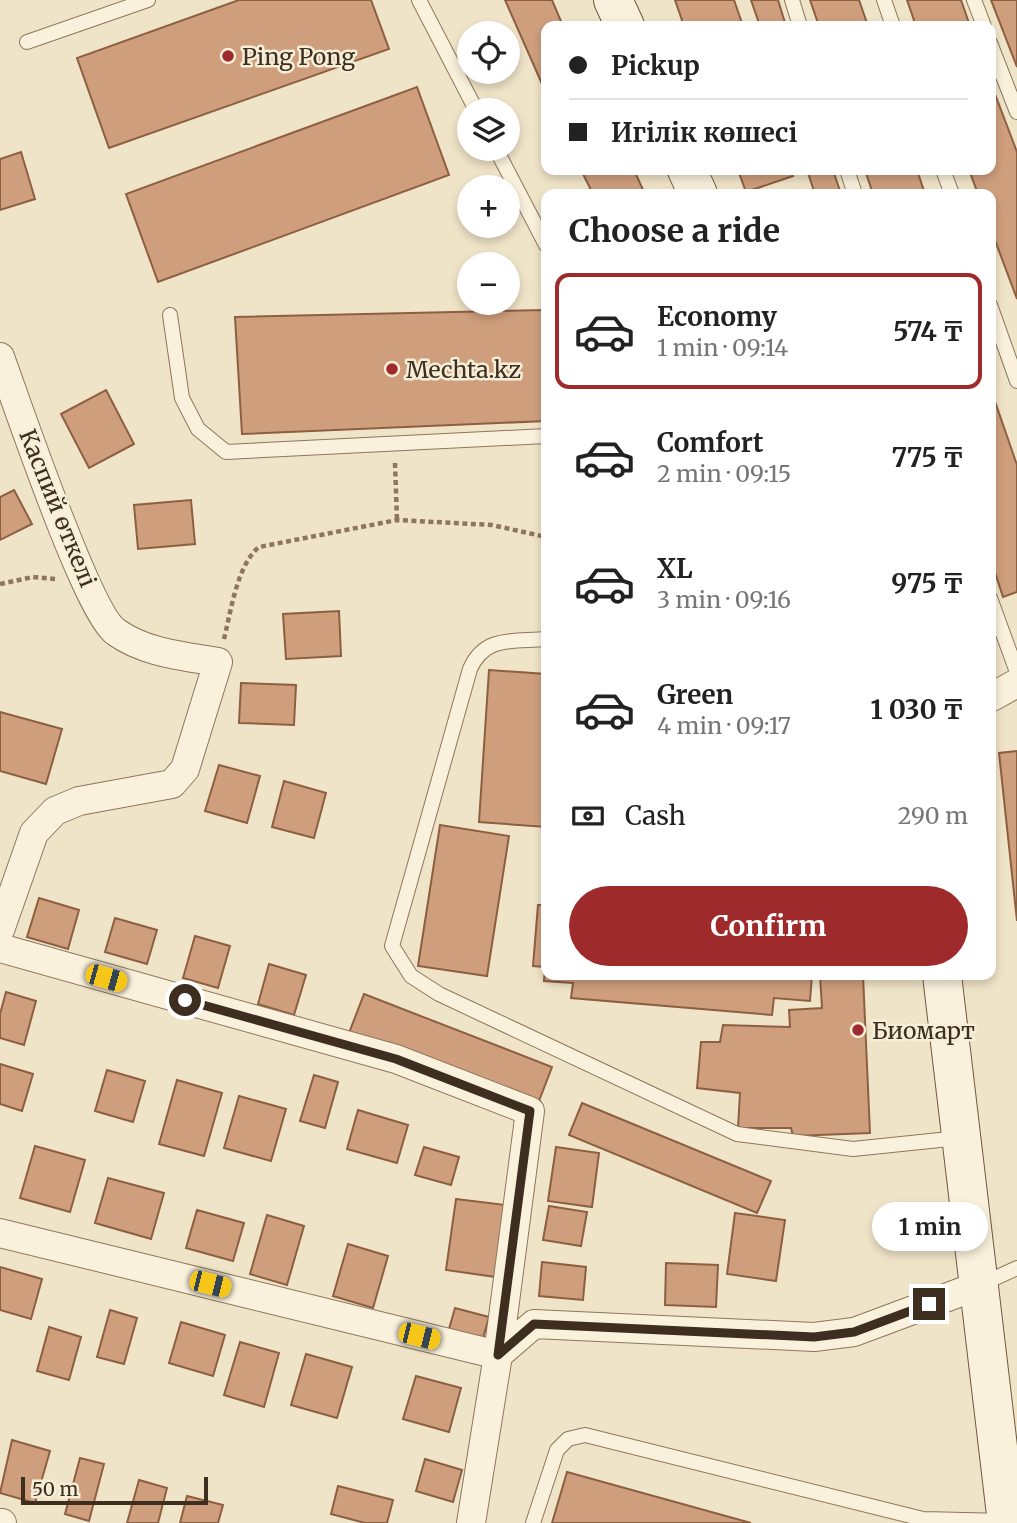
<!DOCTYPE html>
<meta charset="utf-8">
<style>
:root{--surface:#fff;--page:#f6f6f6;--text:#222;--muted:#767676;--line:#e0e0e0;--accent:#9e2a2b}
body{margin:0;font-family:Merriweather,serif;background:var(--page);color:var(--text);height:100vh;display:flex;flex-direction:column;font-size:26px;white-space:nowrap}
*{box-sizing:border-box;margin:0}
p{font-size:23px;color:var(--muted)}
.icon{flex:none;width:38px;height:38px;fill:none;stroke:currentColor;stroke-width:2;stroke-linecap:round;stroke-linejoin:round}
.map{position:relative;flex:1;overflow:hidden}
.drawer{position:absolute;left:541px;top:189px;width:455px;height:791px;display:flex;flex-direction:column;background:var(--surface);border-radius:14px;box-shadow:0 4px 10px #0003}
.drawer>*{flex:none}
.banner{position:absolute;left:541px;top:21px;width:455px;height:154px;border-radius:14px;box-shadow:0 4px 10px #0003;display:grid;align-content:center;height:154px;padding:0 28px;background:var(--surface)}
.controls{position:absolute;left:457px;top:21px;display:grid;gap:14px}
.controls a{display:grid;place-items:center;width:63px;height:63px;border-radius:50%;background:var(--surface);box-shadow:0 4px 10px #0003;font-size:35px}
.scale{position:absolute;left:21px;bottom:18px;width:187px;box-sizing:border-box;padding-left:7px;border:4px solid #3d2e20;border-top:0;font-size:19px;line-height:24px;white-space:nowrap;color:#3d2e20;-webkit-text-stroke:5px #f7eed8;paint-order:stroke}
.end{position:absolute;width:32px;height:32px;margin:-16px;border:9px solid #3d2e20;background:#fff;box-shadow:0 0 0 4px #fff}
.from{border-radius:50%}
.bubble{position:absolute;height:49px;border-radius:24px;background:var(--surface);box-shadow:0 4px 10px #0003;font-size:23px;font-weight:700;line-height:49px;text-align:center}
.car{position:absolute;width:21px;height:42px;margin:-21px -10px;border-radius:9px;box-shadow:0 0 5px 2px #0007;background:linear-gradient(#f5c518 24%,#345 0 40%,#f5c518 0 76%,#345 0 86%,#f5c518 0)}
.banner b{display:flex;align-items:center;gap:24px;height:66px;font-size:26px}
.banner b+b{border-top:2px solid var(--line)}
.banner i{width:18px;height:18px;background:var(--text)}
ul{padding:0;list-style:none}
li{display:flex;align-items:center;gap:21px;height:116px;margin:0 14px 10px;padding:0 14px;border:4px solid transparent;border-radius:14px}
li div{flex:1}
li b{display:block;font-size:26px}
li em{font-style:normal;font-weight:700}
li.active{border-color:var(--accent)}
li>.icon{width:63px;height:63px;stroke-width:1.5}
h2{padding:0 28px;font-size:32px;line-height:84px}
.pay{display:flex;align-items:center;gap:18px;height:77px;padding:0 28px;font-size:26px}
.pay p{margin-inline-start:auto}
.button{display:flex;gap:14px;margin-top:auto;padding:14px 28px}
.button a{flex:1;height:80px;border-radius:42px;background:var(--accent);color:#fff;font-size:28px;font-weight:700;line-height:80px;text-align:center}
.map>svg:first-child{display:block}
</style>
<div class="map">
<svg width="1017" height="1523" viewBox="0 0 1017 1523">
<rect width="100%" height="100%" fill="#f0e4c8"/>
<path fill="#cf9f7d" stroke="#8d5f41" stroke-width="2" d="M239 0H371L389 49 109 148 77 58Z
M505 0H552L563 26H546V93Z
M675 0H734L743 26H684Z
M751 0H778L786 26H760Z
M810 0H859L868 26H819Z
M907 0H961L970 26H916Z
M991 0H1017V67Z
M990 81 1017 152V299L990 227V194H978L969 170H990Z
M417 87 449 175 158 282 126 194Z
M21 152 35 199 0 210V159Z
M581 170H634L645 194H593Z
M738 170H791L793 176 746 192Z
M807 170H833L841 194H815Z
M865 170H917L925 194H873Z
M546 310V421L242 434 235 317Z
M990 387 1017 465V592L1003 597 990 557Z
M106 390 134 444 89 468 61 414Z
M14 490 32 524 0 540V497Z
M191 500 195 544 138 549 134 505Z
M339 611 341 656 286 659 283 614Z
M489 670 546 674V827L479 822Z
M241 683 296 685 294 725 239 723Z
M0 712 62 729 46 784 0 771Z
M1017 751V921L999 753Z
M219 765 260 776 247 823 205 811Z
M284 781 326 793 314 838 272 827Z
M440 825 509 836 487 976 418 966Z
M39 898 79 910 68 949 27 937Z
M538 905H546V975H812L810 1001 774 998 772 1015 571 998 573 983 544 981 545 967 533 966Z
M115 918 157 930 147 964 105 952Z
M195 936 230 946 218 988 183 978Z
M269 964 306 975 294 1015 258 1004Z
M820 975H863L870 1133 793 1136 791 1128H738L740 1093 697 1088 701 1042H720L723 1025 790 1027 789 1010 822 1008Z
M6 992 36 1001 24 1045 0 1038V1014Z
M364 994 552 1067 537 1106 349 1033Z
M0 1064 33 1074 22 1111 0 1104Z
M107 1070 145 1081 133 1122 95 1111Z
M314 1075 338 1082 325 1128 300 1121Z
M177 1080 222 1093 204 1156 159 1144Z
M239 1096 286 1109 271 1161 224 1148Z
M582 1103 771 1181 757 1213 569 1135Z
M358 1110 408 1125 397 1163 347 1149Z
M35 1146 85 1160 70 1212 20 1198Z
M424 1147 459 1157 451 1185 415 1175Z
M556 1147 599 1153 592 1207 548 1201Z
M108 1178 164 1193 151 1239 95 1223Z
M456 1199 506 1205 496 1277 446 1270Z
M549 1206 587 1212 581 1246 543 1240Z
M197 1210 244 1223 233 1261 186 1248Z
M735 1213 785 1220 776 1281 727 1274Z
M267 1215 304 1226 287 1285 250 1274Z
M348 1244 388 1256 373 1308 333 1296Z
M542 1262 586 1267 583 1300 539 1296Z
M666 1263 718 1265 716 1307 665 1305Z
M0 1267 42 1279 31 1319 0 1310Z
M455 1308 489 1317 481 1345 447 1336Z
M110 1310 137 1318 124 1364 97 1357Z
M181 1322 225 1335 213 1376 169 1363Z
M49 1327 81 1337 69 1380 37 1371Z
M240 1342 279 1353 264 1407 224 1395Z
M306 1354 352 1367 337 1418 291 1405Z
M416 1376 461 1388 449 1432 403 1419Z
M12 1440 50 1451 35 1503 0 1493Z
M80 1458 104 1464 89 1521 65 1514Z
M425 1459 462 1470 453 1502 416 1491Z
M567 1472 751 1523H552Z
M139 1480 167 1488 158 1523H127Z
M338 1486 393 1500 387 1523H365L331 1514Z
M187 1496 223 1505 218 1523H180Z"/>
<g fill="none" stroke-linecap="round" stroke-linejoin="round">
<g stroke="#8d765c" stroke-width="16">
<path id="lane" d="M419 0 476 110
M792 0 800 26
M884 0 893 26
M974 0 984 26
M27 42 148 0
M990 43 1017 112
M496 149 546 245
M847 170 855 194
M943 170 952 194
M990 305 1017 381
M170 315 182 398 198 429 226 452 546 436
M990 598 1017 672
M546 639C513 642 485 635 470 669L392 946 411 976 439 994 737 1134 853 1149 959 1138
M980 1285 1017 1268
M533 1523 557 1450 568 1439 585 1435 923 1519 1006 1521"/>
</g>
<g stroke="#8d765c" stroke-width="30">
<path id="street" d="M0 357C17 403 87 612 116 632 145 653 184 656 218 662L185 769 172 784 79 801 55 811 34 833 0 930
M990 698 1017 683
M0 948 396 1059 530 1111 498 1355 471 1523
M0 1233 498 1355 534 1324 814 1337 854 1332 980 1285
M0 1523H2"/>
</g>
<g stroke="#6f573f" stroke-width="40">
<path id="secondary" d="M613 0 625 26
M687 170 698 194
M942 975 1007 1523"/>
</g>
<path stroke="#8d765c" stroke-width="4.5" stroke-dasharray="5 3.5" stroke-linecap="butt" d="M395 463 397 520
M0 584 33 577 55 579
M224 639C231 611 237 565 259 547L397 520 492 525 546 537"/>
<use href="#lane" stroke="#faf1dc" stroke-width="14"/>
<use href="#street" stroke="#faf1dc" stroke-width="28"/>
<use href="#secondary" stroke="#faf1dc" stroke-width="38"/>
</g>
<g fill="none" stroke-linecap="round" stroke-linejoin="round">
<path stroke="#3d2e20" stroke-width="9" d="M185 1000 396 1059 530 1111 498 1355 534 1324 814 1337 854 1332 929 1304"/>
</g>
<g fill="#9e2a2b" stroke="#f7eed8" stroke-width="2.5">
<circle cx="228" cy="56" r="7"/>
<circle cx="392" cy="369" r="7"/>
<circle cx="858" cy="1030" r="7"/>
</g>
<g text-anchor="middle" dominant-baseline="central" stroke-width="5" stroke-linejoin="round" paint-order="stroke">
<g font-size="23" fill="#3d2e20" stroke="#f7eed8" text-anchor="start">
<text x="242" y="56">Ping Pong</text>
<text x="406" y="369">Mechta.kz</text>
<text x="872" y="1030">Биомарт</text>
</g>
<g font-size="23" fill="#3d2e20" stroke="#f7eed8">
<text transform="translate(58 508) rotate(68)">Каспий өткелі</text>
</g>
</g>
</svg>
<div class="controls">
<a><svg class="icon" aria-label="locate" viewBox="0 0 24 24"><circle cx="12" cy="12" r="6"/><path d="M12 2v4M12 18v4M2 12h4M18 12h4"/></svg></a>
<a><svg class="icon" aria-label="layers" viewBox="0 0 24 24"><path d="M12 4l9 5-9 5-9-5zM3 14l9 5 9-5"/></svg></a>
<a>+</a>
<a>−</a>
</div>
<div class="scale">50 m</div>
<i class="end from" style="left:185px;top:1000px"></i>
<i class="end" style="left:929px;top:1304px"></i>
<div class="bubble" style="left:872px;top:1202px;width:116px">1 min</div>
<i class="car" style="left:106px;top:978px;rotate:106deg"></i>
<i class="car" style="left:210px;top:1284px;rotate:104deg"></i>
<i class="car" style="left:419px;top:1336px;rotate:104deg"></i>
<div class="banner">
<b><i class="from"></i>Pickup</b>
<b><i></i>Игілік көшесі</b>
</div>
<section class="drawer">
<h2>Choose a ride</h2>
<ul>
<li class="active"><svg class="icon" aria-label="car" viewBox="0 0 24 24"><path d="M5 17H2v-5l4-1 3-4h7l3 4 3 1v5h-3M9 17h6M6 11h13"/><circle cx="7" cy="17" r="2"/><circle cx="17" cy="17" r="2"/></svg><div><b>Economy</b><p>1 min · 09:14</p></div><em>574 ₸</em></li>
<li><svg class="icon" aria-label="car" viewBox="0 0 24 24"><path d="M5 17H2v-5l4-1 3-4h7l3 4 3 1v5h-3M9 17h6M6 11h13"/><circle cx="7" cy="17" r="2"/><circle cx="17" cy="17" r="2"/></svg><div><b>Comfort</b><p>2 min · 09:15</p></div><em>775 ₸</em></li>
<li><svg class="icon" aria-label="car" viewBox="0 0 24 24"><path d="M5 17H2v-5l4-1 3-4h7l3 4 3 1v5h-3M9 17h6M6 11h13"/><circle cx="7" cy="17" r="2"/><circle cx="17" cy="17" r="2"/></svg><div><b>XL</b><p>3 min · 09:16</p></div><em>975 ₸</em></li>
<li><svg class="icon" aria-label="car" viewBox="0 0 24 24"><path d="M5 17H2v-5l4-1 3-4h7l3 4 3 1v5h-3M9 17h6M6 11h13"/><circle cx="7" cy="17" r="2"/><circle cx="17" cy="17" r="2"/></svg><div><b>Green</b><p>4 min · 09:17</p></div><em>1 030 ₸</em></li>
</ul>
<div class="pay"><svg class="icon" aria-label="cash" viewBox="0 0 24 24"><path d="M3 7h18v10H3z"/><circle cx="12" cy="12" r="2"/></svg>Cash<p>290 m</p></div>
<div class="button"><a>Confirm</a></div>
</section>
</div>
